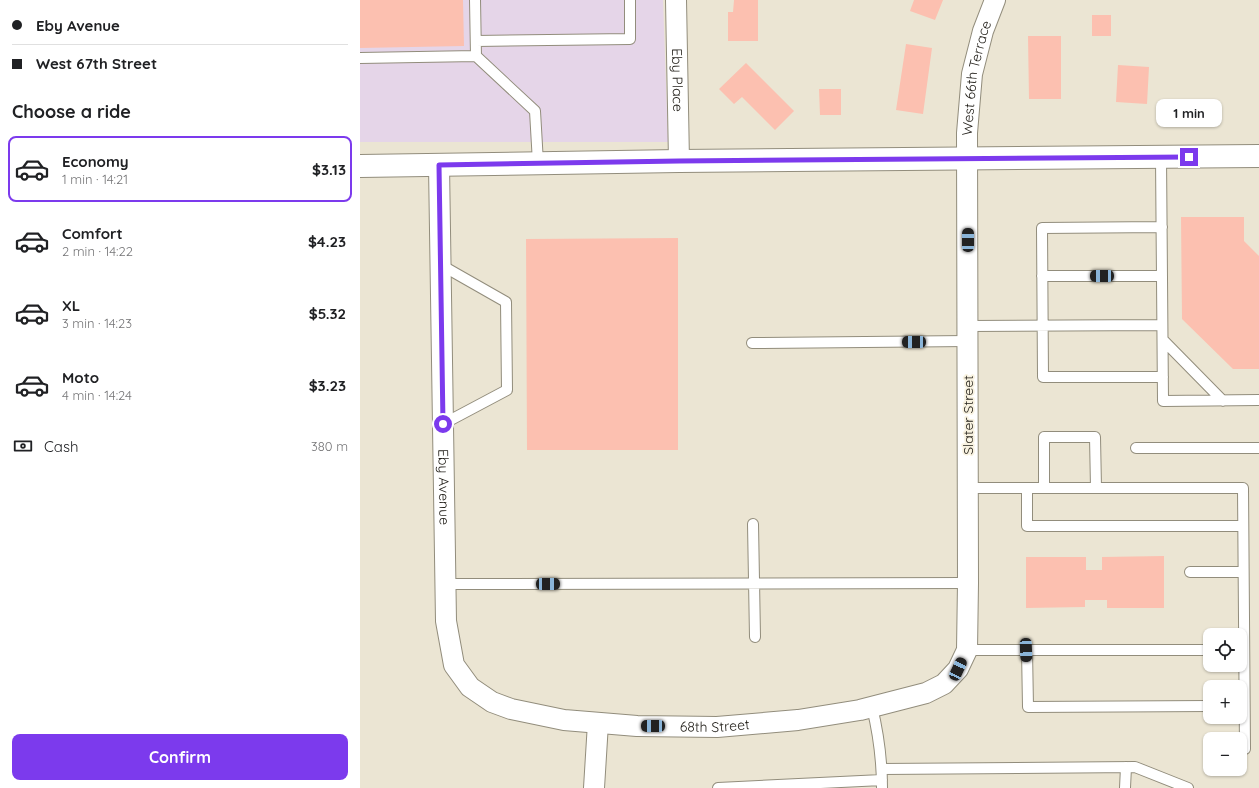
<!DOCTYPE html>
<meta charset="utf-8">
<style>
:root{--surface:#fff;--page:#f6f6f6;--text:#202124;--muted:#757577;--line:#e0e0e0;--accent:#7c3aed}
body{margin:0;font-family:Quicksand,sans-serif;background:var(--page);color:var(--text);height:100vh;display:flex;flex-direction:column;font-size:15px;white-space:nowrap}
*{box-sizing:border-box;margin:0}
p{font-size:13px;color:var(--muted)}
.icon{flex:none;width:22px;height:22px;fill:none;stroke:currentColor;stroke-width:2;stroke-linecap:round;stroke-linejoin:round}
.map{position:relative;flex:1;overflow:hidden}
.panel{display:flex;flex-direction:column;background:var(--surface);width:360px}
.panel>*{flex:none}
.hud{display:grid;align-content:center;height:88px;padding:0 12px;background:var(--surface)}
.fabs{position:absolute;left:843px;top:628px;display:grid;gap:8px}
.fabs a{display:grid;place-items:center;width:44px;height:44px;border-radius:8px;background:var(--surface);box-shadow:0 1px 3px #0004;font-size:20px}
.end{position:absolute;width:18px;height:18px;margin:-9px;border:5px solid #7c3aed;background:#fff;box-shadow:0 0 0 2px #fff}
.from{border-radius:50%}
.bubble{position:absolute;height:28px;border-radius:8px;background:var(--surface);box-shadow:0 1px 3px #0004;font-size:13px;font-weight:700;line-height:28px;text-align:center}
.car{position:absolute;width:12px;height:24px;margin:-12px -6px;border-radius:5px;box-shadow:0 0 3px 1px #0007;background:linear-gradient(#222 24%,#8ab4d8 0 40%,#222 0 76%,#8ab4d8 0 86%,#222 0)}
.hud b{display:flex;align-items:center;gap:14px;height:38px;font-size:15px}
.hud b+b{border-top:1px solid var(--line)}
.hud i{width:10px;height:10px;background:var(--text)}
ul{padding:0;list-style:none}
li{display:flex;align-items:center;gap:12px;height:66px;margin:0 8px 6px;padding:0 4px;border:2px solid transparent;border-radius:8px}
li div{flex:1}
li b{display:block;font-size:15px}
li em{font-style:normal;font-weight:700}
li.on{border-color:var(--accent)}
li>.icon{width:36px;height:36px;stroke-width:1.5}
h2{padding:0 12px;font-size:18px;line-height:48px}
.pay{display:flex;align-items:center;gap:10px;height:44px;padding:0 12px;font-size:15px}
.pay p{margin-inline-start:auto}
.action{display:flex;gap:8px;margin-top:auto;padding:8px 12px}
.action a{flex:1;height:46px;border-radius:8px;background:var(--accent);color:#fff;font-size:16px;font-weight:700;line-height:46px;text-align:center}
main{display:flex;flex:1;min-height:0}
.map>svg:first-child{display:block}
</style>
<main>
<section class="panel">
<div class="hud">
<b><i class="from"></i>Eby Avenue</b>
<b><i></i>West 67th Street</b>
</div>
<h2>Choose a ride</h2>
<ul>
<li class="on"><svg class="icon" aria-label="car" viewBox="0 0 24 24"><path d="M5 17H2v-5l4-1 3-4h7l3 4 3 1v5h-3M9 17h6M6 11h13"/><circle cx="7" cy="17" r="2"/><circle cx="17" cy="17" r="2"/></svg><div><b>Economy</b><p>1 min · 14:21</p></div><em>$3.13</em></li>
<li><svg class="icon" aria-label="car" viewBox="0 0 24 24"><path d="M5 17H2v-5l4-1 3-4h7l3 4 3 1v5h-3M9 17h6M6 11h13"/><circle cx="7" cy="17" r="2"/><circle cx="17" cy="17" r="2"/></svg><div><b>Comfort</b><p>2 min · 14:22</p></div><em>$4.23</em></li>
<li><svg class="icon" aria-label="car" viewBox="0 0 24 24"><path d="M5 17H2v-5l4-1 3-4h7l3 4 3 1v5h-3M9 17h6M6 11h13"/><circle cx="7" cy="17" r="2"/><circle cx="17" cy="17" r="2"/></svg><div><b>XL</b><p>3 min · 14:23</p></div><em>$5.32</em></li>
<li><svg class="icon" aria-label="car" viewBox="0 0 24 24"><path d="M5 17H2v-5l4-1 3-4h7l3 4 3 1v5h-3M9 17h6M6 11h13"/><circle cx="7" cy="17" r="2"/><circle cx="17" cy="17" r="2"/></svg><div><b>Moto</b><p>4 min · 14:24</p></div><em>$3.23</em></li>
</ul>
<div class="pay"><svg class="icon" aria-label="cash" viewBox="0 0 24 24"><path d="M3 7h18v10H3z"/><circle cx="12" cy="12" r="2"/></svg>Cash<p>380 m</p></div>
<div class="action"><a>Confirm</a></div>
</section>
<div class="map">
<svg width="899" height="788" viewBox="0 0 899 788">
<rect width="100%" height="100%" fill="#ebe5d3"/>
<path fill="#e5d5e8" d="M0 0H303L308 142H0Z"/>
<path fill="#fcc0b0" d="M0 0H103L104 46 0 48Z
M374 0H398V41H368V12H373Z
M554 0H583L575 20 550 11Z
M732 15H751V36H732Z
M668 36H701V99H669Z
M546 44 572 48 563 114 536 110Z
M386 63 434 111 415 130 382 97 374 104 359 89Z
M758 65 789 67 787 104 756 102Z
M459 89H481V115H460Z
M821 217H884V241L899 256V369H873L822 319Z
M318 238V450H167L166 239Z
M804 556V608H747V600H725V607L666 608V557H726V570H742V557Z"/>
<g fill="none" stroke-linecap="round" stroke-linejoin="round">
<g stroke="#928d7c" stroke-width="12">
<path id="service" d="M115 0 116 56
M116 41 270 39V0
M0 58 116 56 175 111 178 163
M801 157 803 401 899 400
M802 227 682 228 683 377H803
M81 265 146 302 147 390 83 424
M682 276H802
M608 326 802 325
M803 340 863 401
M392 343 608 341
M776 448H899
M608 488H883L885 749
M667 488V526H883
M684 488V437H735L736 488
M393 524 395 637
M830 572H883
M85 584 608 583
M607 650H850
M667 650 668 707 850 706
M512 707C519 736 522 758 522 788
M522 769 775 767 828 788
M358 788 522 780
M765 788 766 767"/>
</g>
<g stroke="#928d7c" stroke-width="22">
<g id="minor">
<path id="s1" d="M316 0 319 161"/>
<path id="s2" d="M79 165 86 621 94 665 110 687 132 702 151 709 204 720 277 726 357 727 438 720 500 710 566 693 584 684 598 669 607 650 608 583 607 133 612 74 623 31 635 0"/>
<path d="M234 788 238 723"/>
</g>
</g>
<g stroke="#928d7c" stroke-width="24">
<path id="tertiary" d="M0 166 319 161 899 156"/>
</g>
<use href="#service" stroke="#fff" stroke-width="10"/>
<use href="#minor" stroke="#fff" stroke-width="20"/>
<use href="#tertiary" stroke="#fff" stroke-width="22"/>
</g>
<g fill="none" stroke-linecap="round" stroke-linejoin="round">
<path stroke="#7c3aed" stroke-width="5" d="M83 424 79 165 319 161 829 157"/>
</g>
<g text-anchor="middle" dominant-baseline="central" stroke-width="3.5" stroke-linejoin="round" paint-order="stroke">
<g font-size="14" fill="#1f1c16" stroke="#f8f2e0">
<text stroke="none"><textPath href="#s2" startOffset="1629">West 66th Terrace</textPath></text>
<text stroke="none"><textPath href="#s1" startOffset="80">Eby Place</textPath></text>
<text transform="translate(608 415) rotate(-90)">Slater Street</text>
<text stroke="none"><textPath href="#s2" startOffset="322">Eby Avenue</textPath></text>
<text stroke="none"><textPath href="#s2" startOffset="780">68th Street</textPath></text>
</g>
</g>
</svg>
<div class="fabs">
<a><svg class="icon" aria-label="locate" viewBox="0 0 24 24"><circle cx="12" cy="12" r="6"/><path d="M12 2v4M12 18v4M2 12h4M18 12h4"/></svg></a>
<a>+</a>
<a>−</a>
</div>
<i class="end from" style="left:83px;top:424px"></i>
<i class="end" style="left:829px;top:157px"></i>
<div class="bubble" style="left:796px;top:99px;width:66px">1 min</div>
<i class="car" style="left:608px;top:240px;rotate:0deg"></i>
<i class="car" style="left:742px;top:276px;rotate:270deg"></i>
<i class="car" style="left:554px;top:342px;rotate:270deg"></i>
<i class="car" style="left:188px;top:584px;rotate:90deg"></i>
<i class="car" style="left:666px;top:650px;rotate:178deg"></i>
<i class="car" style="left:598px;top:669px;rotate:25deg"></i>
<i class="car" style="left:293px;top:726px;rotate:270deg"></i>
</div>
</main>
